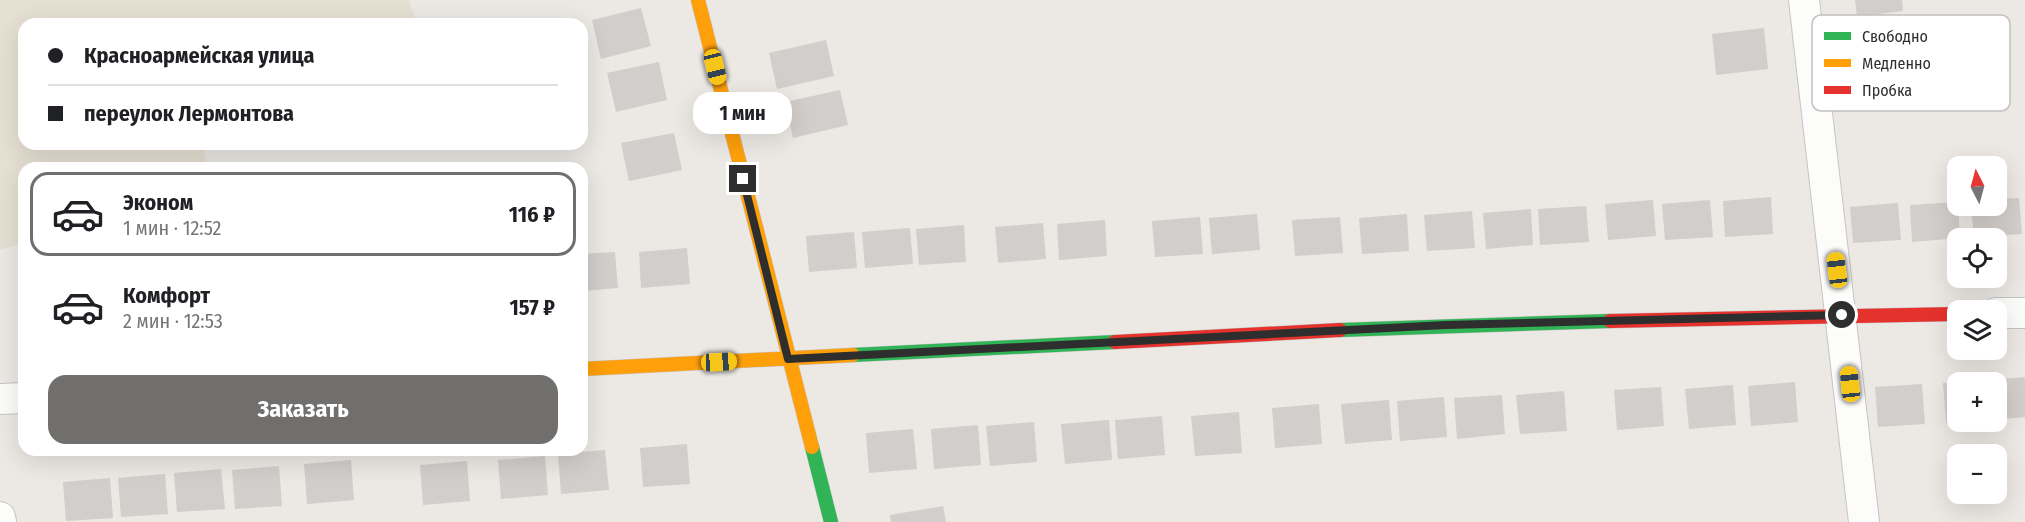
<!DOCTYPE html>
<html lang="ru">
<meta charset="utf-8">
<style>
:root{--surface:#fff;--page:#f2f2f2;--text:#202124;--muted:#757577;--line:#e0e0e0;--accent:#706f6e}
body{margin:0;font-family:"Fira Sans Condensed",sans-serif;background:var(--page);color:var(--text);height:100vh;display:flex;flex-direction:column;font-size:22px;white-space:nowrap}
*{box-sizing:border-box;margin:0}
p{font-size:20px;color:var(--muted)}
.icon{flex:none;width:33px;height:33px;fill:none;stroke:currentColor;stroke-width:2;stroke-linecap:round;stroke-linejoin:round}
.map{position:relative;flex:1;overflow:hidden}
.drawer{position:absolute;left:18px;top:162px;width:570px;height:294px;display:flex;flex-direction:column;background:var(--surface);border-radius:18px;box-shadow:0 6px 24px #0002}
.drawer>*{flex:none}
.hud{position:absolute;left:18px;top:18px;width:570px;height:132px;border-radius:18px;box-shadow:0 6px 24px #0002;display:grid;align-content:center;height:132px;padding:0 30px;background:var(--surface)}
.needle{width:39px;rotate:354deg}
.controls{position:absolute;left:1947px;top:156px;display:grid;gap:12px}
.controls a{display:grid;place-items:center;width:60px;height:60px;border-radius:12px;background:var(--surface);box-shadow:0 6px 24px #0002;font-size:30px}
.end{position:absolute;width:27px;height:27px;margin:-14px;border:8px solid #2e2e2e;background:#fff;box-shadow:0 0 0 3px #fff}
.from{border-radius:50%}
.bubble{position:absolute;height:42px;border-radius:18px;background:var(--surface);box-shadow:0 6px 24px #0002;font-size:20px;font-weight:700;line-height:42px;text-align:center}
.car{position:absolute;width:18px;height:36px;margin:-18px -9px;border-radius:8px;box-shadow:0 0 4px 2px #0007;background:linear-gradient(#f5c518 24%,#345 0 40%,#f5c518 0 76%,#345 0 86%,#f5c518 0)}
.hud b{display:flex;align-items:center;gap:21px;height:57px;font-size:22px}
.hud b+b{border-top:2px solid var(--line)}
.hud i{width:15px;height:15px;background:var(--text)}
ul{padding:10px 0 0;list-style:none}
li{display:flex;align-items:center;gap:18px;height:84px;margin:0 12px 9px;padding:0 18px;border:3px solid transparent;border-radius:18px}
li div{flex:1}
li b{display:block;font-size:22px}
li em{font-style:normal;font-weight:700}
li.current{border-color:var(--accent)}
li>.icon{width:54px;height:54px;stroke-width:1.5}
.action{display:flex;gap:12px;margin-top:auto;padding:12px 30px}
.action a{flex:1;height:69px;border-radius:18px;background:var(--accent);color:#fff;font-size:24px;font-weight:700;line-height:69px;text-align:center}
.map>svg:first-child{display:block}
</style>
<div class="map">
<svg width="2025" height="522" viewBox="0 0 2025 522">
<rect width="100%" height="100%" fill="#ece8e4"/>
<path fill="#e6e0d3" d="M0 0H409L417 24H24V144H202L208 168H24V243L0 250Z"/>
<path fill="#d1cecb" d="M1855 0H1902L1903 11 1857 17Z
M641 8 651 46 601 59 592 20Z
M1764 28 1768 69 1716 75 1712 34Z
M826 40 834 76 777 89 769 53Z
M659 62 667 100 616 112 607 73Z
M840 90 848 125 793 138 785 102Z
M674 133 682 170 629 181 621 143Z
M1771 197 1773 234 1725 237 1723 201Z
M2019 198 2022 234 1974 237 1971 206H1996V199Z
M1653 200 1656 236 1608 240 1605 204Z
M1710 200 1713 237 1665 240 1662 204Z
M1958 202 1960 238 1912 242 1910 205Z
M1898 203 1901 240 1853 243 1850 207Z
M1586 206 1589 242 1540 245 1538 209Z
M1531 209 1533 245 1486 249 1483 213Z
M1472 211 1475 248 1427 251 1424 215Z
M1257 214 1260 250 1212 254 1209 218Z
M1407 214 1409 251 1362 254 1359 218Z
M1200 217 1203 254 1155 257 1152 221Z
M1340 217 1343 253 1295 256 1292 220Z
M1105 220 1107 256 1059 260 1057 224Z
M1043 223 1046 259 998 263 995 227Z
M964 225 966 262 919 265 916 229Z
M910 228 913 264 865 268 862 232Z
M854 232 857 268 809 272 806 236Z
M687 248 690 284 641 288 639 252Z
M615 252 618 288 582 291V254Z
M2025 377V417L2004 419 2002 379Z
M1990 380V382H1975V381Z
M1795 382 1798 422 1751 426 1748 386Z
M1958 382V422L1946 423 1943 383Z
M1922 384 1925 424 1878 427 1875 387Z
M1733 385 1736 425 1689 429 1685 389Z
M1661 387 1664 426 1617 430 1614 390Z
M1564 391 1567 431 1520 434 1516 395Z
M1502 395 1505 434 1457 439 1454 398Z
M1444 397 1447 437 1400 441 1397 401Z
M1389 400 1392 440 1345 444 1341 404Z
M1319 404 1322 444 1275 448 1272 408Z
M1239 412 1242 453 1195 456 1191 416Z
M1162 416 1165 455 1118 459 1115 420Z
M1109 420 1112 460 1065 464 1061 424Z
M1034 422 1037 462 990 466 986 426Z
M978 425 981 465 934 469 931 429Z
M913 429 917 469 869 473 866 433Z
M687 444 690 484 643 487 640 448Z
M605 450 609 490 561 494 558 454Z
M545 456 548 495 501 499 498 460Z
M351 460 354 500 307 504 304 464Z
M467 461 470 501 423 505 420 465Z
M279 466 282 506 235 509 232 470Z
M221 469 225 509 177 512 174 473Z
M165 474 168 514 121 517 118 478Z
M110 478 113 518 66 521 63 482Z
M943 506 946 522H891L890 515Z"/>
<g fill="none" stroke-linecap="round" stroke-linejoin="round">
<g stroke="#c5c4c5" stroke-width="32">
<path id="street" d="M1804 0 1864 522
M1996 313H2025
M0 399 24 398
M0 517 1 522"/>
</g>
<g stroke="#c5c4c5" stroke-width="15">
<path id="fast" d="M1340 330 1610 321
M853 355 1115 342
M812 447 831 522"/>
</g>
<g stroke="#c5c4c5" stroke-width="15">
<path id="slow" d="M698 0 812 447
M582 369 853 355"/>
</g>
<g stroke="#c5c4c5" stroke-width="15">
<path id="jam" d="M1610 321 1958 314
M1115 342 1340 330"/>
</g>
<use href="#street" stroke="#fcfcfb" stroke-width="30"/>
<use href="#fast" stroke="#30b455" stroke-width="14"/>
<use href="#slow" stroke="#ff9f0a" stroke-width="14"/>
<use href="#jam" stroke="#e5322d" stroke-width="14"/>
</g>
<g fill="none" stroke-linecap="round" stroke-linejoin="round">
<path stroke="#2e2e2e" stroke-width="8" d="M743 179 788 359 1446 325 1842 315"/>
</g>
<rect x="1812" y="15" width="198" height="96" rx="9" fill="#fff" stroke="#c0c0c0" stroke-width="1.5"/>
<rect x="1824" y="32" width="27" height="8" fill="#30b455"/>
<rect x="1824" y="59" width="27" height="8" fill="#ff9f0a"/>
<rect x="1824" y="86" width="27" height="8" fill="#e5322d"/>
<g font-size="16" fill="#2e2e2e">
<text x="1862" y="42">Свободно</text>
<text x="1862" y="69">Медленно</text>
<text x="1862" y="96">Пробка</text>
</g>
</svg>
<div class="controls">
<a><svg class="needle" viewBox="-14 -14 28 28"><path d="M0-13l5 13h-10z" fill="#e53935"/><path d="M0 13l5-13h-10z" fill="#757577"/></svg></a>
<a><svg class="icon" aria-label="locate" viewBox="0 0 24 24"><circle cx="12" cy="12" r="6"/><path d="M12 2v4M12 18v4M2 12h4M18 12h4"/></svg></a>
<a><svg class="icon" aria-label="layers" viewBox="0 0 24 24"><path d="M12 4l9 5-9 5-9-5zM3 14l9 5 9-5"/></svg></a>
<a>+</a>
<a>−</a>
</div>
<i class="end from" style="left:1842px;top:315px"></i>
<i class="end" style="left:743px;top:179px"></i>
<div class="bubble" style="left:693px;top:92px;width:99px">1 мин</div>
<i class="car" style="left:715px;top:67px;rotate:166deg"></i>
<i class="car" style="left:1837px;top:270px;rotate:353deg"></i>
<i class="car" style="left:719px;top:362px;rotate:87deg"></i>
<i class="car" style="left:1850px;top:384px;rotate:354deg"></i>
<div class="hud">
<b><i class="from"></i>Красноармейская улица</b>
<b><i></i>переулок Лермонтова</b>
</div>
<section class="drawer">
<ul>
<li class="current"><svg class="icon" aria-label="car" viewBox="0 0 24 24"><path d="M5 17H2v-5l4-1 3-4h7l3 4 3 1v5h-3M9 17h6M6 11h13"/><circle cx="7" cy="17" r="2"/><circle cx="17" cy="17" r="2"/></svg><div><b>Эконом</b><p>1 мин · 12:52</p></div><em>116 ₽</em></li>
<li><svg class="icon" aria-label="car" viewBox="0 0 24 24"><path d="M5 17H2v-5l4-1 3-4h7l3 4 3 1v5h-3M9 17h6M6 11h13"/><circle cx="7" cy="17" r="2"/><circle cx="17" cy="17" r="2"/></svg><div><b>Комфорт</b><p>2 мин · 12:53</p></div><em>157 ₽</em></li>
</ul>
<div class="action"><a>Заказать</a></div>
</section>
</div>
